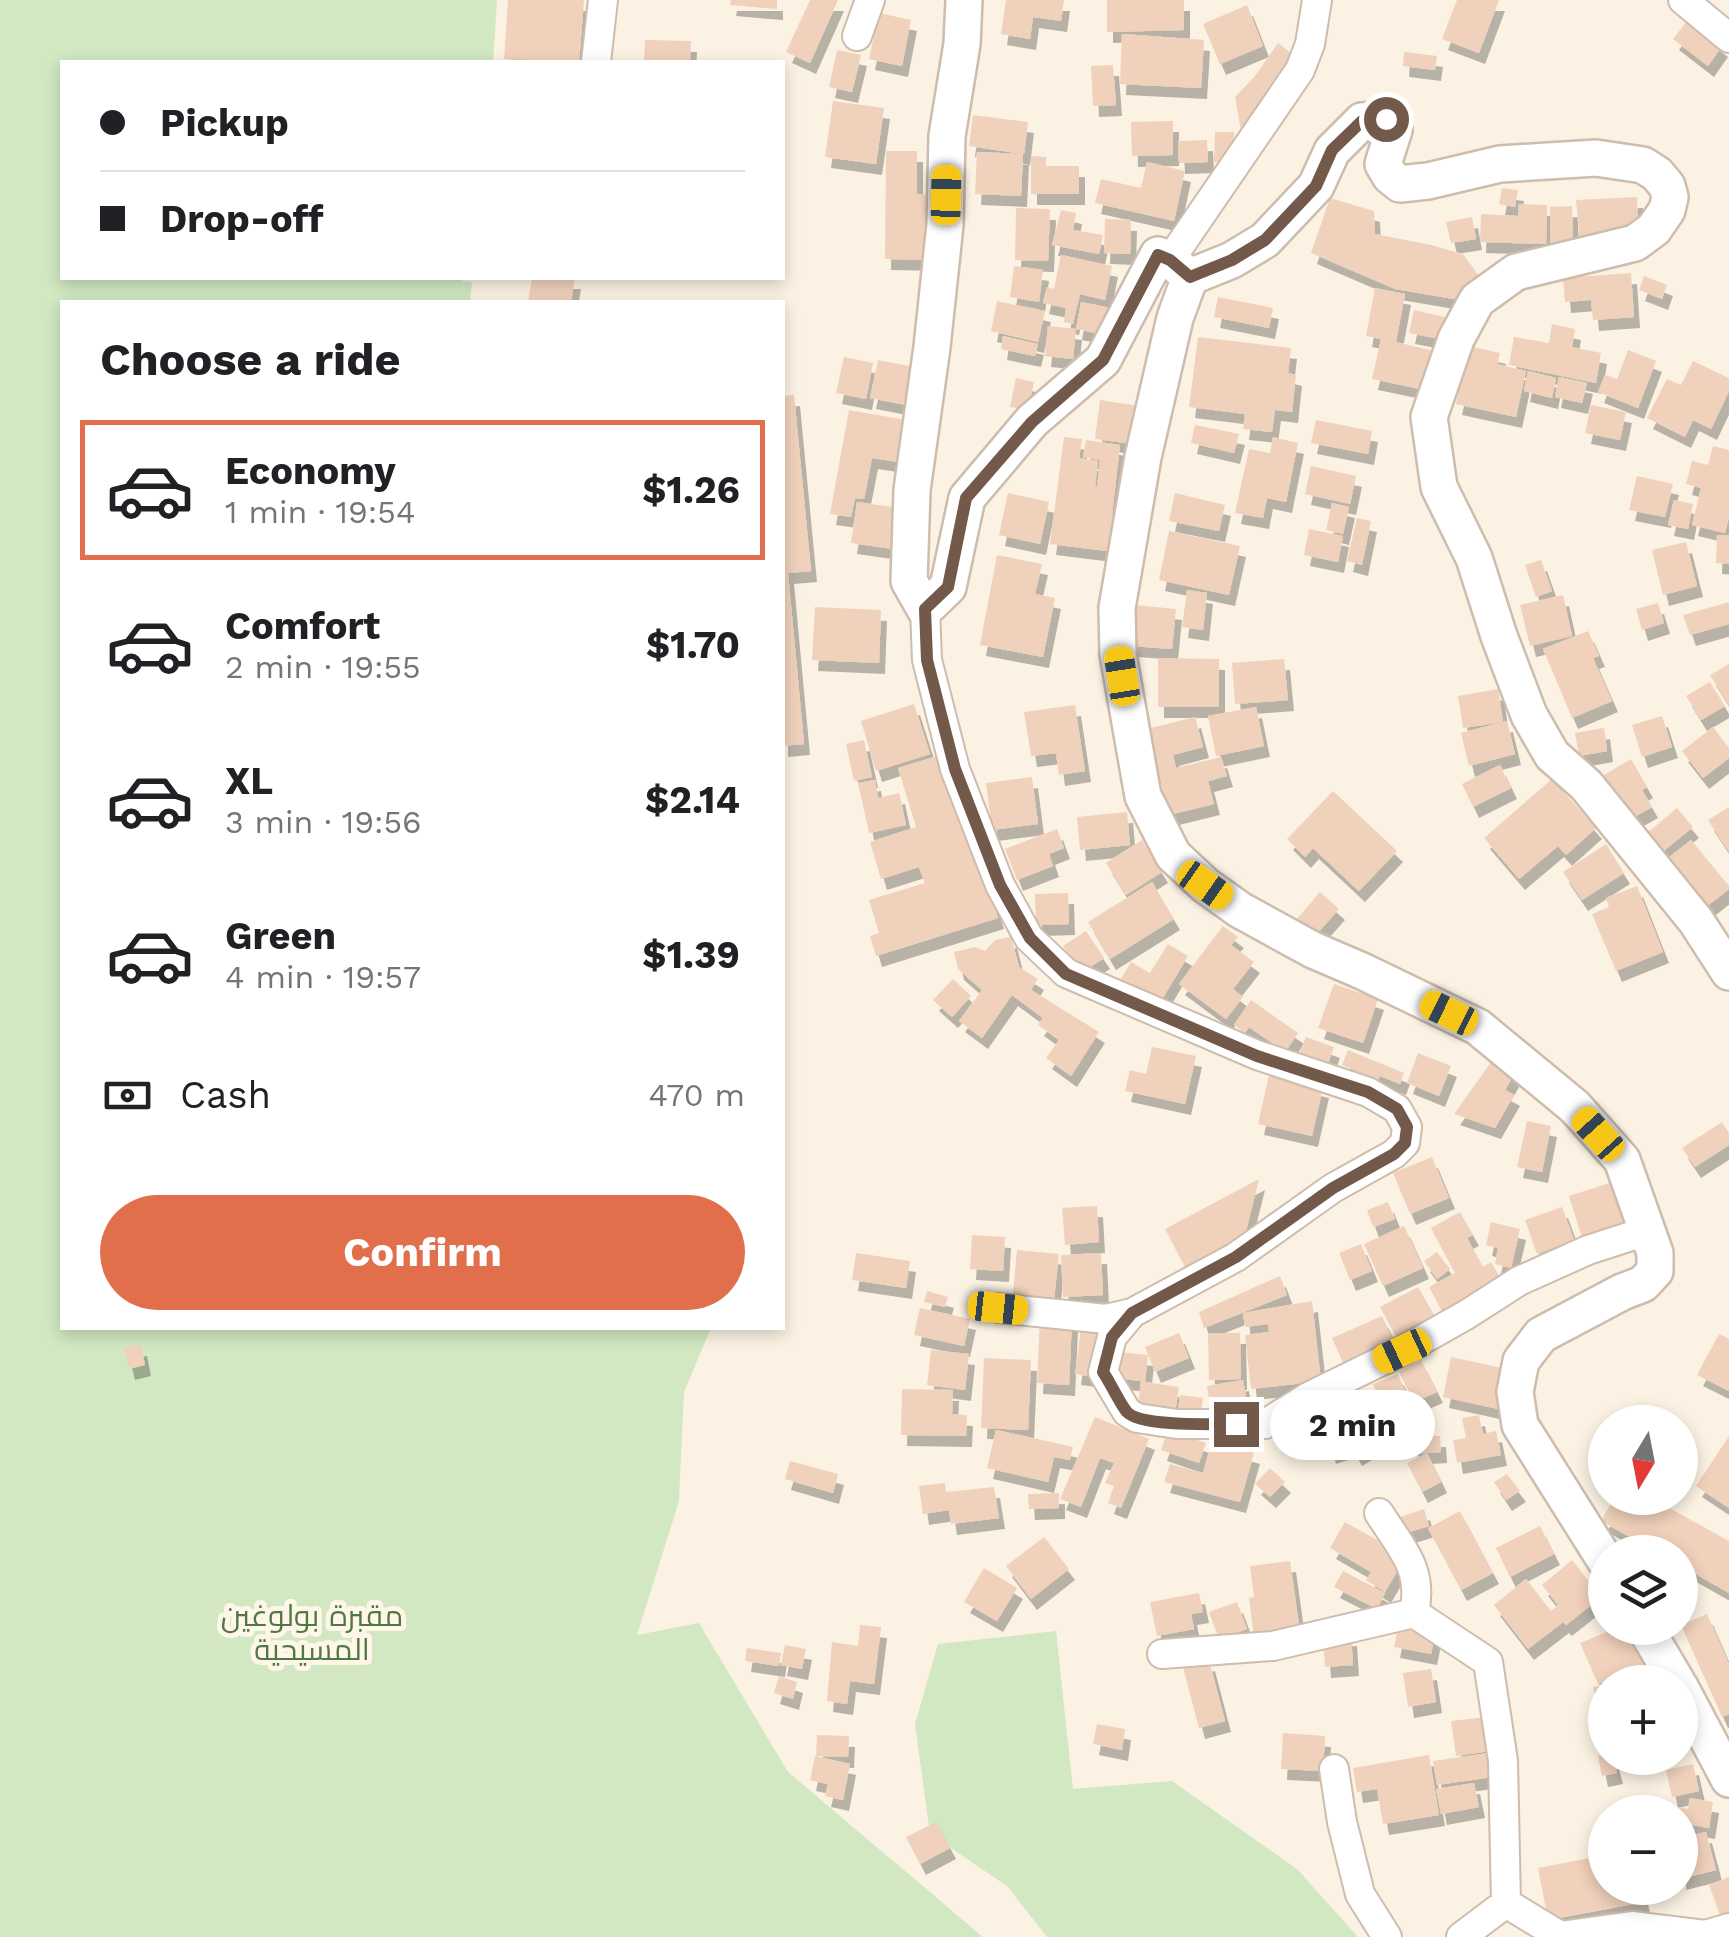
<!DOCTYPE html>
<meta charset="utf-8">
<style>
:root{--surface:#fff;--page:#f6f6f6;--text:#202124;--muted:#757577;--line:#e0e0e0;--accent:#e26f4b}
body{margin:0;font-family:"Work Sans",Cairo,sans-serif;background:var(--page);color:var(--text);height:100vh;display:flex;flex-direction:column;font-size:38px;white-space:nowrap}
*{box-sizing:border-box;margin:0}
p{font-size:32px;color:var(--muted)}
.icon{flex:none;width:55px;height:55px;fill:none;stroke:currentColor;stroke-width:2;stroke-linecap:round;stroke-linejoin:round}
.map{position:relative;flex:1;overflow:hidden}
.panel{position:absolute;left:60px;top:300px;width:725px;height:1030px;display:flex;flex-direction:column;background:var(--surface);border-radius:0px;box-shadow:0 5px 15px #0003}
.panel>*{flex:none}
.banner{position:absolute;left:60px;top:60px;width:725px;height:220px;border-radius:0px;box-shadow:0 5px 15px #0003;display:grid;align-content:center;height:220px;padding:0 40px;background:var(--surface)}
.needle{width:65px;rotate:190deg}
.controls{position:absolute;left:1588px;top:1405px;display:grid;gap:20px}
.controls a{display:grid;place-items:center;width:110px;height:110px;border-radius:50%;background:var(--surface);box-shadow:0 5px 15px #0003;font-size:50px}
.end{position:absolute;width:45px;height:45px;margin:-22px;border:12px solid #72594a;background:#fff;box-shadow:0 0 0 5px #fff}
.from{border-radius:50%}
.bubble{position:absolute;height:70px;border-radius:35px;background:var(--surface);box-shadow:0 5px 15px #0003;font-size:32px;font-weight:700;line-height:70px;text-align:center}
.car{position:absolute;width:30px;height:60px;margin:-30px -15px;border-radius:12px;box-shadow:0 0 8px 2px #0007;background:linear-gradient(#f5c518 24%,#345 0 40%,#f5c518 0 76%,#345 0 86%,#f5c518 0)}
.banner b{display:flex;align-items:center;gap:35px;height:95px;font-size:38px}
.banner b+b{border-top:2px solid var(--line)}
.banner i{width:25px;height:25px;background:var(--text)}
ul{padding:0;list-style:none}
li{display:flex;align-items:center;gap:30px;height:140px;margin:0 20px 15px;padding:0 20px;border:5px solid transparent;border-radius:0px}
li div{flex:1}
li b{display:block;font-size:38px}
li em{font-style:normal;font-weight:700}
li.on{border-color:var(--accent)}
li>.icon{width:90px;height:90px;stroke-width:1.5}
h2{padding:0 40px;font-size:45px;line-height:120px}
.pay{display:flex;align-items:center;gap:25px;height:110px;padding:0 40px;font-size:38px}
.pay p{margin-inline-start:auto}
.primary-button{display:flex;gap:20px;margin-top:auto;padding:20px 40px}
.primary-button a{flex:1;height:115px;border-radius:60px;background:var(--accent);color:#fff;font-size:40px;font-weight:700;line-height:115px;text-align:center}
.map>svg:first-child{display:block}
</style>
<div class="map">
<svg width="1729" height="1937" viewBox="0 0 1729 1937">
<defs>
<filter id="shadow"><feDropShadow dx="6" dy="11" stdDeviation="0" flood-color="#0004"/></filter>
</defs>
<rect width="100%" height="100%" fill="#fbf2e3"/>
<path fill="#d1e8c2" d="M0 0H497L493 62H62V278H462V281L472 282 470 302H62V1328H711L684 1392 679 1501 637 1635 699 1623 788 1772 983 1937H0Z
M1056 1631 1073 1789 1172 1781 1297 1869 1358 1937H1047L1007 1886 930 1834 915 1724 938 1644Z"/>
<path fill="#f0d1bb" filter="url(#shadow)" d="M508 0H584L579 62 504 59Z
M731 0H777V9L730 5Z
M810 0H838L810 63 786 52Z
M1006 0H1064L1061 21 1033 17 1030 39 1001 34Z
M1107 0H1184V30L1107 32Z
M1457 0H1499L1479 53 1442 39Z
M1247 5 1263 46 1220 64 1203 24Z
M879 13 911 20 902 66 869 59Z
M1688 20 1722 46 1708 66 1673 39Z
M1122 34 1204 40 1201 88 1120 84Z
M645 40 691 41 690 62H644Z
M1278 43 1300 60 1285 79 1277 80 1271 85 1278 92 1243 143 1235 97 1255 76Z
M837 50 861 55 852 92 829 87Z
M1404 52 1437 56 1435 70 1403 66Z
M1113 65 1116 105 1093 106 1091 66Z
M833 101 884 108 876 164 825 157Z
M973 115 1028 122 1024 154 969 146Z
M1173 121V155L1132 156 1131 122Z
M1215 132H1234L1233 162H1214Z
M1207 140 1208 162 1179 163 1178 141Z
M886 151H917V194L937 195 936 260 885 259Z
M977 152 1023 154 1021 196 975 194Z
M1031 156 1046 157V166H1079V194H1031Z
M1147 162 1185 171 1174 221 1095 203 1101 179 1141 188Z
M1502 188 1518 190 1515 207 1499 204Z
M1637 197 1638 228 1580 243 1576 200Z
M1330 198 1374 211 1375 234 1431 245 1463 254 1482 280 1460 300 1395 289 1311 253Z
M1519 204 1547 205 1546 244 1480 242 1481 214 1518 216Z
M1572 206 1573 244 1550 245V207Z
M1016 208 1050 209 1048 261 1015 260Z
M1061 210 1076 213 1073 230 1103 235 1099 254 1052 245Z
M1472 217 1476 239 1451 243 1446 222Z
M1105 219 1131 220 1130 254 1104 253Z
M1061 255 1112 266 1105 300 1080 294 1073 324 1064 322 1066 308 1043 303 1047 287 1054 289Z
M1014 266 1043 270 1039 302 1010 297Z
M1631 273 1634 317 1593 320 1591 300 1565 302 1563 278Z
M1644 276 1667 285 1662 299 1639 290Z
M532 278H575L571 302H528Z
M1375 288 1405 294 1396 342 1434 351 1425 390 1372 379 1381 339 1366 336Z
M1218 297 1273 308 1269 328 1214 317Z
M997 301 1045 311 1038 342 991 331Z
M1081 302 1111 308 1106 335 1076 329Z
M1414 310 1449 318 1445 340 1409 333Z
M1552 324 1575 329 1572 347 1601 353 1596 383 1509 365 1514 337 1549 343Z
M1048 326 1076 329 1073 359 1045 356Z
M1003 336 1038 344 1035 356 1001 349Z
M1198 337 1291 348 1288 373 1296 375 1292 412 1275 410 1272 432 1243 429 1245 414 1189 407Z
M1469 346 1500 353 1497 364 1526 371 1516 417 1456 404Z
M1628 350 1656 361 1638 408 1598 392 1605 375 1617 379Z
M844 357 873 363 866 399 836 393Z
M878 360 919 368 911 406 870 398Z
M1693 361 1729 378V391L1711 429 1693 420 1685 437 1647 418 1667 379 1681 385Z
M1528 371 1556 378 1552 398 1524 391Z
M1559 377 1587 383 1582 403 1555 397Z
M1016 378 1034 382 1028 410 1010 407Z
M794 395 811 571 788 573 804 744 782 746V396Z
M1100 400 1139 406 1133 444 1095 439Z
M1591 405 1626 412 1620 440 1585 433Z
M849 410 906 420 898 462 872 458 864 499 855 498 851 517 830 514Z
M1316 420 1372 431 1368 454 1311 443Z
M1195 425 1239 434 1234 453 1191 443Z
M1064 437 1082 439 1079 458 1098 461 1095 486 1097 487 1100 460 1083 457 1086 440 1120 445 1112 515 1119 516 1115 552 1050 544Z
M1273 437 1298 443 1286 502 1267 498 1263 518 1235 513 1249 449 1270 453Z
M1713 446 1729 450V517L1725 533 1692 525 1701 488 1686 484 1692 461 1708 465Z
M1311 466 1356 476 1350 504 1305 494Z
M1637 476 1673 484 1665 517 1629 510Z
M1008 493 1049 502 1040 544 999 535Z
M1175 493 1225 505 1219 531 1169 521Z
M1674 500 1693 504 1688 529 1668 525Z
M857 502 899 508 893 549 851 543Z
M1332 503 1349 507 1343 534 1326 530Z
M1357 518 1371 521 1362 565 1347 561Z
M1309 529 1343 536 1338 562 1304 555Z
M1169 531 1240 546 1229 595 1159 580Z
M1717 535H1729V564L1716 563Z
M1686 542 1697 586 1663 595 1652 550Z
M997 555 1042 564 1035 594 1055 598 1043 657 980 645Z
M1541 560 1552 591 1536 597 1525 565Z
M1187 590 1207 593 1203 630 1182 627Z
M1563 595 1572 636 1530 646 1520 605Z
M1729 602V624L1690 635 1683 615Z
M1658 603 1664 623 1642 630 1636 609Z
M1135 605 1176 609 1172 649 1131 646Z
M815 607 881 610 879 663 812 660Z
M1588 631 1599 656 1593 658 1612 701 1572 718 1543 649Z
M1158 658 1219 659V707H1158Z
M1284 659 1288 700 1235 704 1232 663Z
M1729 664V705L1710 675Z
M1710 682 1725 706 1701 720 1686 696Z
M1498 689 1503 722 1463 728 1458 696Z
M914 704 930 754 876 771 861 721Z
M1075 705 1085 771 1059 775 1056 753 1031 756 1024 712Z
M1256 707 1264 746 1216 756 1208 716Z
M1662 716 1672 747 1642 757 1632 725Z
M1195 717 1203 747 1173 755 1176 768 1221 757 1227 776 1208 781 1214 804 1169 815 1147 729Z
M1507 721 1515 754 1469 766 1461 733Z
M1713 727 1729 748V758L1703 778 1682 751Z
M1604 728 1607 751 1579 756 1575 733Z
M864 740 872 777 854 781 846 744Z
M954 751 960 797 998 918 876 956 870 936 879 933 869 900 925 883 919 867 881 879 870 842 916 827 898 768Z
M1631 759 1647 787 1642 790 1652 807 1629 820 1604 775Z
M1500 765 1511 788 1473 807 1462 784Z
M1032 777 1038 824 992 830 986 783Z
M1552 779 1596 828 1566 855 1558 846 1519 879 1484 838Z
M875 780 878 798 899 793 906 825 869 833 858 783Z
M1333 791 1397 851 1359 891 1313 848 1305 857 1287 839Z
M1729 807V852L1708 820Z
M1677 808 1693 827 1661 853 1646 834Z
M1127 812 1130 845 1080 850 1077 817Z
M1057 829 1064 848 1049 854 1053 866 1017 880 1005 849Z
M1142 840 1162 872 1126 895 1106 863Z
M1691 840 1729 886V889L1706 907 1667 859Z
M1606 844 1624 873 1582 900 1563 872Z
M1152 882 1174 919 1110 959 1088 922Z
M1637 886 1663 952 1616 971 1592 914 1609 907 1606 898Z
M1320 892 1339 909 1315 936 1296 920Z
M1068 893 1069 924 1036 925 1035 894Z
M1223 926 1238 937 1231 945 1254 962 1233 989 1243 997 1226 1019 1179 984Z
M1086 931 1104 958 1081 973 1063 946Z
M1011 937 1019 967 1038 979 1031 990 1099 1032 1071 1076 1046 1058 1059 1040 1038 1025 1043 1018 1012 995 982 1038 959 1021 982 990 958 969 954 952 975 947 985 951 995 940Z
M1168 944 1188 956 1158 1006 1119 982 1131 962 1150 973Z
M953 979 971 996 952 1017 933 1000Z
M1334 984 1378 999 1363 1043 1318 1028Z
M1251 1000 1298 1033 1285 1052 1249 1027 1245 1033 1234 1025Z
M1306 1037 1334 1047 1327 1066 1299 1055Z
M1152 1047 1196 1056 1185 1104 1125 1091 1130 1070 1146 1074Z
M1348 1050 1404 1073 1400 1084 1380 1076 1378 1080 1342 1065Z
M1418 1053 1451 1066 1439 1096 1407 1083Z
M1497 1054 1519 1066 1505 1090 1514 1095 1495 1128 1454 1114Z
M1269 1075 1323 1087 1312 1136 1258 1124Z
M1527 1121 1551 1126 1542 1172 1517 1167Z
M1722 1122 1729 1133V1145L1695 1167 1682 1148Z
M1432 1157 1449 1198 1410 1214 1393 1173Z
M1625 1178 1639 1222 1583 1241 1569 1196Z
M1259 1179 1245 1235 1185 1267 1165 1229Z
M1388 1202 1395 1219 1373 1227 1367 1210Z
M1097 1206 1099 1242 1065 1245 1062 1208Z
M1562 1207 1574 1240 1537 1254 1525 1220Z
M1460 1212 1473 1235 1467 1238 1483 1267 1491 1262 1502 1281 1443 1313 1429 1287 1455 1273 1431 1228Z
M1491 1222 1520 1229 1511 1268 1495 1264 1498 1248 1486 1245Z
M1404 1226 1423 1268 1383 1286 1364 1244Z
M972 1235 1005 1237 1003 1271 970 1269Z
M1361 1244 1372 1271 1350 1280 1339 1253Z
M1017 1250 1059 1254 1053 1308 1012 1304Z
M1437 1252 1450 1269 1437 1279 1424 1261Z
M856 1253 910 1261 906 1288 852 1280Z
M1101 1253 1103 1295 1063 1297 1061 1255Z
M1280 1276 1287 1295 1204 1328 1199 1312Z
M1418 1287 1437 1320 1399 1341 1380 1307Z
M927 1291 948 1297 945 1307 924 1302Z
M1312 1301 1321 1381 1251 1389 1245 1335 1269 1332 1268 1324 1245 1327 1243 1313Z
M920 1308 970 1319 964 1346 914 1335Z
M1382 1316 1395 1344 1345 1367 1332 1338Z
M1040 1318 1072 1320 1069 1385 1037 1383Z
M1081 1328 1103 1331 1097 1377 1075 1374Z
M1179 1333 1189 1358 1155 1372 1145 1347Z
M1208 1333H1240L1241 1379 1209 1380Z
M1719 1334 1729 1339V1391L1697 1375Z
M141 1345 145 1365 129 1369 124 1348Z
M931 1350 969 1354 965 1390 927 1385Z
M1118 1352 1148 1355 1145 1382 1179 1387 1174 1420 1137 1415 1141 1381 1114 1378Z
M1451 1357 1511 1370 1503 1410 1443 1397Z
M984 1358 1031 1360 1028 1430 981 1428Z
M1421 1360 1437 1392 1414 1402 1399 1372Z
M1398 1374 1405 1390 1380 1400 1373 1384Z
M1243 1380 1249 1415 1212 1420 1207 1386Z
M902 1389 953 1390 952 1414 967 1415 966 1436 901 1435Z
M1180 1395 1203 1398 1200 1421 1177 1418Z
M1335 1408 1346 1448 1330 1453 1318 1413Z
M1479 1415 1483 1434 1496 1431 1501 1455 1457 1463 1453 1440 1466 1438 1462 1418Z
M1095 1417 1149 1439 1121 1508 1108 1503 1114 1486 1105 1483 1114 1463 1100 1458 1081 1507 1060 1499Z
M1363 1419 1376 1443 1356 1455 1342 1430Z
M996 1430 1073 1447 1070 1460 1054 1457 1048 1482 987 1468Z
M1168 1430 1206 1443 1199 1463 1161 1450Z
M1440 1436 1441 1452 1413 1454 1412 1437Z
M1729 1436V1508L1696 1486Z
M1212 1441 1254 1453 1240 1502 1164 1482 1170 1464 1203 1473Z
M1427 1453 1441 1482 1422 1492 1407 1463Z
M790 1461 838 1474 833 1493 785 1479Z
M1270 1468 1285 1482 1270 1497 1255 1484Z
M1507 1474 1520 1491 1506 1500 1494 1482Z
M945 1483 946 1492 994 1487 999 1518 951 1524 949 1510 923 1514 919 1486Z
M1059 1493V1508L1029 1509 1028 1494Z
M1614 1498H1651L1729 1541V1593L1680 1565V1552H1657L1601 1521Z
M1424 1509 1429 1526 1396 1536 1391 1520Z
M1460 1511 1493 1573 1461 1590 1428 1528Z
M1345 1522 1406 1556 1385 1592 1366 1580 1371 1572 1330 1548Z
M1540 1526 1554 1554 1510 1577 1496 1548Z
M1044 1537 1069 1569 1031 1599 1006 1566Z
M1572 1560 1601 1597 1566 1625 1563 1622 1528 1649 1494 1605 1526 1579 1551 1611 1558 1605 1542 1585Z
M1290 1561 1300 1632 1254 1638 1249 1598 1254 1597 1250 1566Z
M984 1568 1017 1588 997 1621 964 1602Z
M1343 1571 1385 1593 1377 1609 1334 1587Z
M1199 1593 1203 1612 1191 1614 1194 1629 1157 1636 1150 1602Z
M1237 1602 1247 1629 1219 1639 1209 1612Z
M1707 1614 1729 1664V1714L1722 1717 1681 1625Z
M1399 1622 1436 1630 1431 1654 1394 1647Z
M860 1625 881 1627 874 1684 850 1681 847 1704 827 1701 832 1642 858 1646Z
M1616 1628H1629L1645 1665 1598 1684 1580 1643Z
M1351 1635 1353 1665 1325 1667 1323 1637Z
M785 1645 806 1649 802 1669 781 1665Z
M747 1648 781 1653 779 1666 745 1661Z
M1209 1660 1225 1721 1199 1728 1183 1667Z
M1431 1669 1436 1702 1408 1707 1403 1673Z
M779 1676 797 1682 793 1699 774 1693Z
M1605 1685V1734H1603L1593 1687Z
M1486 1717 1490 1751 1456 1756 1451 1721Z
M1097 1724 1125 1729 1122 1750 1093 1744Z
M1283 1733 1325 1736 1323 1771 1281 1769Z
M817 1735 849 1736 848 1757 816 1756Z
M1489 1753 1493 1777 1437 1785 1433 1761Z
M1605 1754V1758H1613L1617 1773 1602 1776 1598 1756Z
M1429 1755 1439 1815 1383 1824 1377 1789 1357 1792 1353 1768Z
M815 1756 850 1764 843 1800 825 1796 828 1784 810 1780Z
M1693 1764 1699 1791 1672 1797 1666 1770Z
M1474 1783 1479 1807 1441 1814 1436 1789Z
M1690 1798 1713 1802 1709 1828 1680 1823V1812H1667L1668 1806 1688 1809Z
M1658 1801 1660 1812H1629L1628 1808Z
M936 1822 950 1848 920 1864 906 1837Z
M1706 1832 1716 1870 1680 1879V1838Z
M1605 1855V1888H1641L1644 1902 1548 1920 1538 1868Z
M1729 1877V1920L1723 1923 1709 1885Z"/>
<g fill="none" stroke-linecap="round" stroke-linejoin="round">
<g stroke="#cebcad" stroke-width="32">
<path id="minor" d="M1683 0 1729 38
M857 36 870 0
M596 62 603 0
M1170 260 1300 70 1310 44 1317 0
M925 609 927 660 955 769 1000 885 1029 938 1066 973 1257 1055 1368 1092 1397 1109 1407 1127 1405 1143 1394 1154 1333 1188 1236 1257 1132 1313 1106 1319 998 1308
M1132 1313 1112 1337 1103 1372 1127 1412 1137 1418 1177 1424H1265L1308 1397 1402 1351 1466 1315 1519 1281 1588 1250 1647 1231
M1379 1513C1401 1548 1424 1569 1414 1613
M1162 1654 1273 1646 1414 1613 1488 1662 1503 1761 1506 1903
M1334 1769 1342 1822 1360 1894 1387 1937
M1461 1937 1506 1903 1560 1936 1632 1926 1705 1935 1729 1928"/>
</g>
<g stroke="#cebcad" stroke-width="40">
<path id="tertiary" d="M964 0 962 44 947 136 945 225 932 347 912 490 909 581 925 609 948 587 967 498 1032 421 1103 360 1158 255 1170 260 1190 277 1175 318 1143 457 1117 608 1118 654 1143 796 1173 855 1205 885 1240 910 1313 950 1362 971 1478 1027 1575 1107 1622 1160 1655 1253V1271L1643 1284 1622 1292 1541 1335 1521 1361 1515 1392 1520 1425 1605 1560
M1190 277 1232 260 1265 240 1316 186 1332 151 1362 121 1386 119 1394 130 1383 164 1390 176 1400 184 1428 181 1500 164 1596 158 1643 165 1657 174 1667 186 1670 197 1667 210 1654 229 1635 243 1516 272 1477 300 1456 339 1429 417 1439 487 1474 558 1499 636 1529 715 1552 755 1586 785 1696 921 1729 972
M1645 1628 1677 1682
M1680 1687 1729 1779"/>
</g>
<use href="#minor" stroke="#fff" stroke-width="28"/>
<use href="#tertiary" stroke="#fff" stroke-width="35"/>
</g>
<g fill="none" stroke-linecap="round" stroke-linejoin="round">
<path stroke="#72594a" stroke-width="12" d="M1236 1424C1214 1424 1141 1427 1127 1412 1120 1404 1110 1382 1103 1372L1112 1337 1132 1313 1236 1257 1333 1188 1394 1154 1405 1143 1407 1127 1397 1109 1368 1092 1257 1056 1066 974 1030 938 1000 885 955 769 927 660 925 609 948 587 966 498 1032 422 1103 360 1158 255 1170 260 1190 277 1232 260 1265 240 1316 186 1332 150 1362 121 1386 119"/>
</g>
<g text-anchor="middle" dominant-baseline="central" stroke-width="10" stroke-linejoin="round" paint-order="stroke">
<g font-size="30" fill="#517842" stroke="#fef6e8">
<text x="312" y="1615">مقبرة بولوغين<tspan x="312" dy="34">المسيحية</tspan></text>
</g>
</g>
</svg>
<div class="controls">
<a><svg class="needle" viewBox="-14 -14 28 28"><path d="M0-13l5 13h-10z" fill="#e53935"/><path d="M0 13l5-13h-10z" fill="#757577"/></svg></a>
<a><svg class="icon" aria-label="layers" viewBox="0 0 24 24"><path d="M12 4l9 5-9 5-9-5zM3 14l9 5 9-5"/></svg></a>
<a>+</a>
<a>−</a>
</div>
<i class="end from" style="left:1386px;top:119px"></i>
<i class="end" style="left:1236px;top:1424px"></i>
<div class="bubble" style="left:1270px;top:1390px;width:165px">2 min</div>
<i class="car" style="left:946px;top:195px;rotate:1deg"></i>
<i class="car" style="left:1122px;top:676px;rotate:351deg"></i>
<i class="car" style="left:1205px;top:885px;rotate:125deg"></i>
<i class="car" style="left:1449px;top:1013px;rotate:296deg"></i>
<i class="car" style="left:1598px;top:1134px;rotate:318deg"></i>
<i class="car" style="left:998px;top:1308px;rotate:96deg"></i>
<i class="car" style="left:1402px;top:1351px;rotate:245deg"></i>
<div class="banner">
<b><i class="from"></i>Pickup</b>
<b><i></i>Drop-off</b>
</div>
<section class="panel">
<h2>Choose a ride</h2>
<ul>
<li class="on"><svg class="icon" aria-label="car" viewBox="0 0 24 24"><path d="M5 17H2v-5l4-1 3-4h7l3 4 3 1v5h-3M9 17h6M6 11h13"/><circle cx="7" cy="17" r="2"/><circle cx="17" cy="17" r="2"/></svg><div><b>Economy</b><p>1 min · 19:54</p></div><em>$1.26</em></li>
<li><svg class="icon" aria-label="car" viewBox="0 0 24 24"><path d="M5 17H2v-5l4-1 3-4h7l3 4 3 1v5h-3M9 17h6M6 11h13"/><circle cx="7" cy="17" r="2"/><circle cx="17" cy="17" r="2"/></svg><div><b>Comfort</b><p>2 min · 19:55</p></div><em>$1.70</em></li>
<li><svg class="icon" aria-label="car" viewBox="0 0 24 24"><path d="M5 17H2v-5l4-1 3-4h7l3 4 3 1v5h-3M9 17h6M6 11h13"/><circle cx="7" cy="17" r="2"/><circle cx="17" cy="17" r="2"/></svg><div><b>XL</b><p>3 min · 19:56</p></div><em>$2.14</em></li>
<li><svg class="icon" aria-label="car" viewBox="0 0 24 24"><path d="M5 17H2v-5l4-1 3-4h7l3 4 3 1v5h-3M9 17h6M6 11h13"/><circle cx="7" cy="17" r="2"/><circle cx="17" cy="17" r="2"/></svg><div><b>Green</b><p>4 min · 19:57</p></div><em>$1.39</em></li>
</ul>
<div class="pay"><svg class="icon" aria-label="cash" viewBox="0 0 24 24"><path d="M3 7h18v10H3z"/><circle cx="12" cy="12" r="2"/></svg>Cash<p>470 m</p></div>
<div class="primary-button"><a>Confirm</a></div>
</section>
</div>
